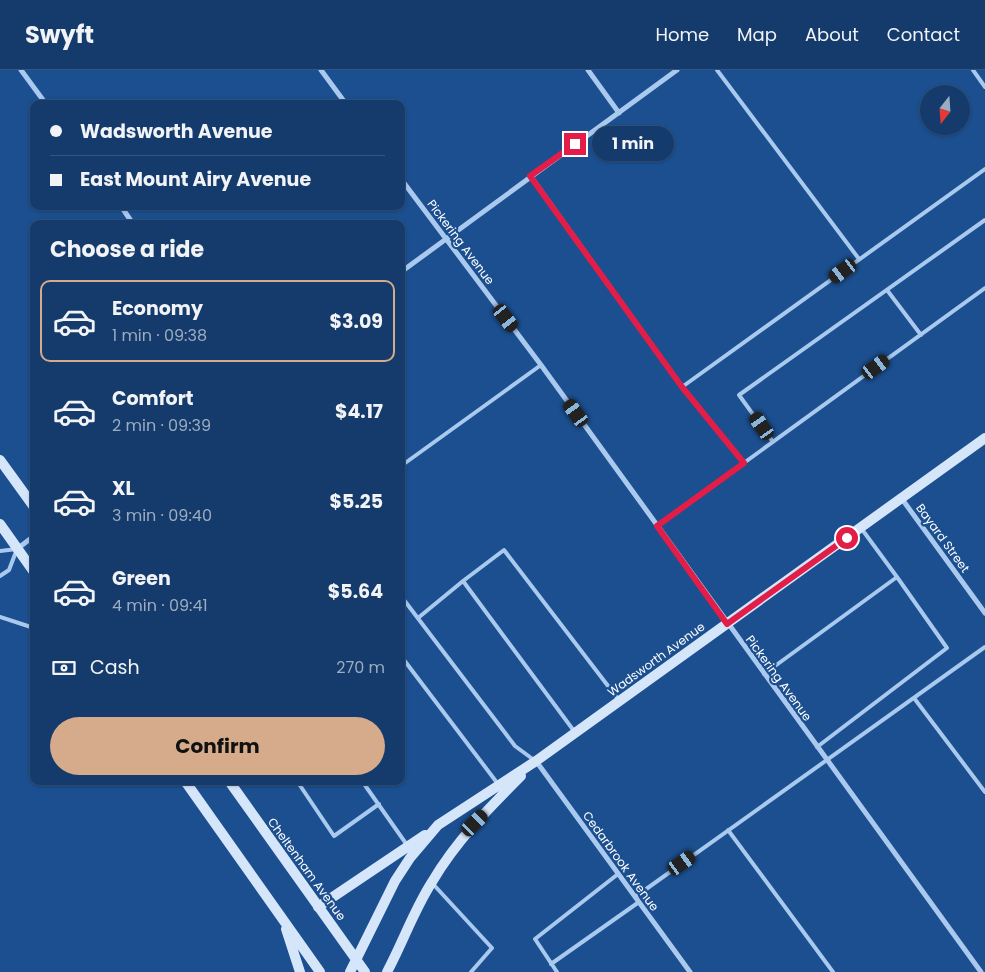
<!DOCTYPE html>
<meta charset="utf-8">
<style>
:root{--surface:#143b6b;--page:#1d4271;--text:#f1f3f6;--muted:#9dadc1;--line:#33557e;--accent:#d6ab8b}
body{margin:0;font-family:Poppins,sans-serif;background:var(--page);color:var(--text);height:100vh;display:flex;flex-direction:column;font-size:19px;white-space:nowrap}
*{box-sizing:border-box;margin:0}
p{font-size:16px;color:var(--muted)}
.icon{flex:none;width:28px;height:28px;fill:none;stroke:currentColor;stroke-width:2;stroke-linecap:round;stroke-linejoin:round}
.map{position:relative;flex:1;overflow:hidden}
.details{position:absolute;left:30px;top:150px;width:375px;height:565px;display:flex;flex-direction:column;background:var(--surface);border-radius:10px;box-shadow:0 1px 4px #0004,0 0 0 1px var(--line)}
.details>*{flex:none}
.banner{position:absolute;left:30px;top:30px;width:375px;height:110px;border-radius:10px;box-shadow:0 1px 4px #0004,0 0 0 1px var(--line);display:grid;align-content:center;height:110px;padding:0 20px;background:var(--surface)}
.needle{width:32px;rotate:197deg}
.tools{position:absolute;left:920px;top:15px;display:grid;gap:10px}
.tools a{display:grid;place-items:center;width:50px;height:50px;border-radius:50%;background:var(--surface);box-shadow:0 1px 4px #0004,0 0 0 1px var(--line);font-size:25px}
.end{position:absolute;width:22px;height:22px;margin:-11px;border:6px solid #e11d48;background:#fff;box-shadow:0 0 0 2px #fff}
.from{border-radius:50%}
.bubble{position:absolute;height:35px;border-radius:18px;background:var(--surface);box-shadow:0 1px 4px #0004,0 0 0 1px var(--line);font-size:16px;font-weight:700;line-height:35px;text-align:center}
.car{position:absolute;width:15px;height:30px;margin:-15px -8px;border-radius:6px;box-shadow:0 0 4px 1px #0007;background:linear-gradient(#222 24%,#8ab4d8 0 40%,#222 0 76%,#8ab4d8 0 86%,#222 0)}
.banner b{display:flex;align-items:center;gap:18px;height:48px;font-size:19px}
.banner b+b{border-top:1px solid var(--line)}
.banner i{width:12px;height:12px;background:var(--text)}
ul{padding:0;list-style:none}
li{display:flex;align-items:center;gap:15px;height:82px;margin:0 10px 8px;padding:0 10px;border:2px solid transparent;border-radius:10px}
li div{flex:1}
li b{display:block;font-size:19px}
li em{font-style:normal;font-weight:700}
li.current{border-color:var(--accent)}
li>.icon{width:45px;height:45px;stroke-width:1.5}
h2{padding:0 20px;font-size:22px;line-height:60px}
.pay{display:flex;align-items:center;gap:12px;height:55px;padding:0 20px;font-size:19px}
.pay p{margin-inline-start:auto}
.button{display:flex;gap:10px;margin-top:auto;padding:10px 20px}
.button a{flex:1;height:58px;border-radius:30px;background:var(--accent);color:#111;font-size:20px;font-weight:700;line-height:58px;text-align:center}
header{display:flex;align-items:center;gap:30px;box-sizing:border-box;height:70px;padding:0 25px;background:var(--surface);border-bottom:1px solid var(--line)}
header strong{font-size:24px}
nav{display:flex;gap:28px;margin-inline-start:auto;font-size:18px}
.map>svg:first-child{display:block}
</style>
<header>
<strong>Swyft</strong>
<nav><a>Home</a><a>Map</a><a>About</a><a>Contact</a></nav>
</header>
<div class="map">
<svg width="985" height="902" viewBox="0 0 985 902">
<rect width="100%" height="100%" fill="#1b4f8f"/>
<g fill="none" stroke-linecap="round" stroke-linejoin="round">
<path stroke="#a9c9ee" stroke-width="4" d="M717 0 859 189
M973 0 985 17
M531 106 682 317 985 99
M887 220 921 265
M682 317 744 393
M773 372 739 325 985 150
M401 396 541 295
M657 456 985 218
M0 481 17 479 9 500 0 506
M463 511 504 480 618 629
M401 526 515 676 534 690
M0 547 34 558
M418 548 463 511 574 661
M401 586 498 714
M764 604 897 507 861 458
M914 628 985 722
M817 677 947 578 897 507
M297 711 334 766 379 734
M362 711 407 775
M728 760 833 902
M433 814 492 878 471 902
M635 827 985 577
M551 894 639 832
M557 902 535 869 618 804"/>
<path stroke="#a9c9ee" stroke-width="5" d="M21 0 46 34
M321 0 346 34
M588 0 619 43
M401 109 541 295 981 902
M121 136 133 154
M401 202 677 0
M902 429 985 543
M17 479 34 466
M536 691 690 902"/>
<path stroke="#d6e6fa" stroke-width="10" d="M0 390 34 437
M0 454 34 502
M185 711 320 902
M229 711 365 902
M318 837 425 765
M286 859 300 902
M350 902 395 811 410 788 438 755 536 691 985 368
M387 902C403 872 414 840 432 812 456 771 488 739 521 706"/>
</g>
<g fill="none" stroke-linecap="round" stroke-linejoin="round">
<path stroke="#e11d48" stroke-width="6" d="M575 74 530 106 682 317 744 393 657 456 727 554 847 468"/>
</g>
<g text-anchor="middle" dominant-baseline="central" stroke-width="4.5" stroke-linejoin="round" paint-order="stroke">
<g font-size="12" fill="#fff" stroke="#1b4f8f">
<text transform="translate(461 172) rotate(53)">Pickering Avenue</text>
<text transform="translate(943 468) rotate(54)">Bayard Street</text>
<text transform="translate(656 589) rotate(-36)">Wadsworth Avenue</text>
<text transform="translate(779 608) rotate(54)">Pickering Avenue</text>
<text transform="translate(621 791) rotate(54)">Cedarbrook Avenue</text>
<text transform="translate(307 799) rotate(54)">Cheltenham Avenue</text>
</g>
</g>
</svg>
<div class="tools">
<a><svg class="needle" viewBox="-14 -14 28 28"><path d="M0-13l5 13h-10z" fill="#e53935"/><path d="M0 13l5-13h-10z" fill="#9dadc1"/></svg></a>
</div>
<i class="end from" style="left:847px;top:468px"></i>
<i class="end" style="left:575px;top:74px"></i>
<div class="bubble" style="left:592px;top:56px;width:82px">1 min</div>
<i class="car" style="left:843px;top:201px;rotate:234deg"></i>
<i class="car" style="left:506px;top:248px;rotate:143deg"></i>
<i class="car" style="left:876px;top:297px;rotate:54deg"></i>
<i class="car" style="left:576px;top:343px;rotate:324deg"></i>
<i class="car" style="left:762px;top:356px;rotate:325deg"></i>
<i class="car" style="left:475px;top:753px;rotate:45deg"></i>
<i class="car" style="left:682px;top:793px;rotate:55deg"></i>
<div class="banner">
<b><i class="from"></i>Wadsworth Avenue</b>
<b><i></i>East Mount Airy Avenue</b>
</div>
<section class="details">
<h2>Choose a ride</h2>
<ul>
<li class="current"><svg class="icon" aria-label="car" viewBox="0 0 24 24"><path d="M5 17H2v-5l4-1 3-4h7l3 4 3 1v5h-3M9 17h6M6 11h13"/><circle cx="7" cy="17" r="2"/><circle cx="17" cy="17" r="2"/></svg><div><b>Economy</b><p>1 min · 09:38</p></div><em>$3.09</em></li>
<li><svg class="icon" aria-label="car" viewBox="0 0 24 24"><path d="M5 17H2v-5l4-1 3-4h7l3 4 3 1v5h-3M9 17h6M6 11h13"/><circle cx="7" cy="17" r="2"/><circle cx="17" cy="17" r="2"/></svg><div><b>Comfort</b><p>2 min · 09:39</p></div><em>$4.17</em></li>
<li><svg class="icon" aria-label="car" viewBox="0 0 24 24"><path d="M5 17H2v-5l4-1 3-4h7l3 4 3 1v5h-3M9 17h6M6 11h13"/><circle cx="7" cy="17" r="2"/><circle cx="17" cy="17" r="2"/></svg><div><b>XL</b><p>3 min · 09:40</p></div><em>$5.25</em></li>
<li><svg class="icon" aria-label="car" viewBox="0 0 24 24"><path d="M5 17H2v-5l4-1 3-4h7l3 4 3 1v5h-3M9 17h6M6 11h13"/><circle cx="7" cy="17" r="2"/><circle cx="17" cy="17" r="2"/></svg><div><b>Green</b><p>4 min · 09:41</p></div><em>$5.64</em></li>
</ul>
<div class="pay"><svg class="icon" aria-label="cash" viewBox="0 0 24 24"><path d="M3 7h18v10H3z"/><circle cx="12" cy="12" r="2"/></svg>Cash<p>270 m</p></div>
<div class="button"><a>Confirm</a></div>
</section>
</div>
